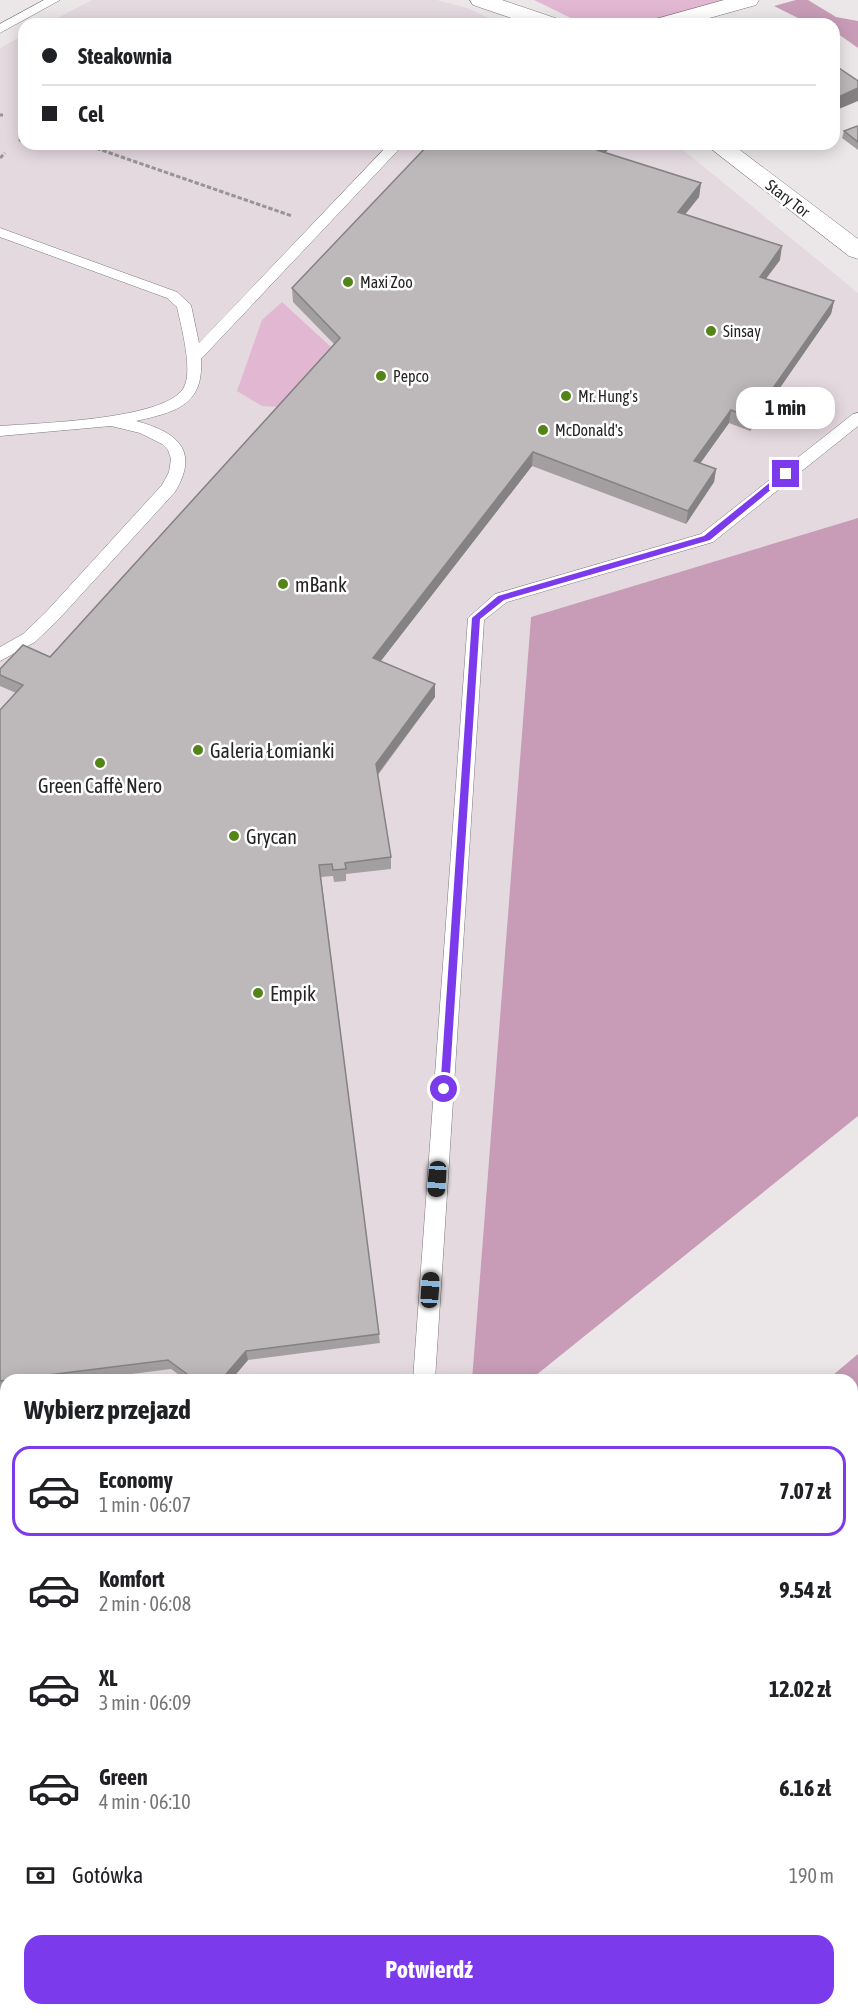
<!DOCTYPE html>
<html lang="pl">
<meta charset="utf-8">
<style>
:root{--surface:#fff;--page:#f2f2f2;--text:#202124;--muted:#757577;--line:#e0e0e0;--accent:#7c3aed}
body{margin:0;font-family:"Asap Condensed",sans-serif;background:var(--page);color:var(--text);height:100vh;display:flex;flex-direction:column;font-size:22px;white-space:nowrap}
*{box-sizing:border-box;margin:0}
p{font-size:20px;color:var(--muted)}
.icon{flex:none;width:33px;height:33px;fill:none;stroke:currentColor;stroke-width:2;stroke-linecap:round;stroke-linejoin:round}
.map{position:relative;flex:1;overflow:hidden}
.drawer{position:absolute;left:0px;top:1374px;width:858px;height:642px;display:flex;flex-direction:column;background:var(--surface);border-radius:18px 18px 0 0;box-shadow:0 3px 15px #0003}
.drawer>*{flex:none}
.banner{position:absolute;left:18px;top:18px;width:822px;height:132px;border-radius:18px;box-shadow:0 3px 15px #0003;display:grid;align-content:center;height:132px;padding:0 24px;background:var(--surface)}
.end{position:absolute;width:27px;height:27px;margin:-14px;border:8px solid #7c3aed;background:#fff;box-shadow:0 0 0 3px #fff}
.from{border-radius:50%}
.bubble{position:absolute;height:42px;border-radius:18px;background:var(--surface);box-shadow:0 3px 15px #0003;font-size:20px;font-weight:700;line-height:42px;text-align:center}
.car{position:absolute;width:18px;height:36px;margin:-18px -9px;border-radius:8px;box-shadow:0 0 4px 2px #0007;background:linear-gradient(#222 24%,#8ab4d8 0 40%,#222 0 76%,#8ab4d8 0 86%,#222 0)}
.banner b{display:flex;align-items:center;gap:21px;height:57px;font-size:22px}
.banner b+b{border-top:2px solid var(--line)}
.banner i{width:15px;height:15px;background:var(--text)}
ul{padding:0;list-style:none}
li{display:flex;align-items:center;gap:18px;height:90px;margin:0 12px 9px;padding:0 12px;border:3px solid transparent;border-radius:18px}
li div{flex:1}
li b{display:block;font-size:22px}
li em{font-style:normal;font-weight:700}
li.current{border-color:var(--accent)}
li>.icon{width:54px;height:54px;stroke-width:1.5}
h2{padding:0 24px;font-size:27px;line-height:72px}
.pay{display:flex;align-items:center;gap:15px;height:66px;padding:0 24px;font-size:22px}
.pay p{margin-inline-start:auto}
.primary-button{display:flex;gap:12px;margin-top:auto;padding:12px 24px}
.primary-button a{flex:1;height:69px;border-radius:18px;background:var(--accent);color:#fff;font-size:24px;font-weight:700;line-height:69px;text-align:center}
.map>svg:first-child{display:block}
</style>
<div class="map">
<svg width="858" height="2016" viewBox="0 0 858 2016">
<rect width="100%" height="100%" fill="#ebe7e9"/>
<path fill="#e5d9e0" d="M92 0H437L467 8 502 24H46Z
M24 35V144H676L858 293V518L531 617 472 1380H6V1748H0V48Z"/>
<path fill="#e2b7d1" d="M534 0H729L640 24 635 20 620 24H583Z
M282 302 331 347 279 407 262 406 237 391 262 320Z"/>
<path fill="#c89cb7" d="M796 0H808L836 17 858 21V48L834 31V24L800 19 774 6Z
M858 518V1116L530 1380H472L531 617Z
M858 1354V1523L852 1526V1380H827Z
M858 1617V1697L852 1702V1619Z
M107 2010H509L503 2016H99Z"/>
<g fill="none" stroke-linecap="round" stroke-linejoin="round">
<g stroke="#7c787a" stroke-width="1">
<path id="lane" d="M44 0H60L0 33V24Z
M526 11 532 15 524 24H511Z
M389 144H404L201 359C204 406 175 412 136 421 177 432 200 450 175 492L58 620 35 642 0 661V647L23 634 46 612 162 485 169 472 171 459 168 450 162 444 140 433 111 426 0 436V426C37 423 162 420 183 389 194 372 181 326 177 307L167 298 0 237V228L177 292 191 305 199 343Z
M858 413V426L713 542 507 602 484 620 435 1380H413L468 618 495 594 701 534 853 414Z
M6 1638V1662L0 1663V1639Z"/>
</g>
<g stroke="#7c787a" stroke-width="1">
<path id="street" d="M470 0H502L558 19 561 24H529L473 5Z
M724 0H759L756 5 688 24H653L656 19Z
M705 144H732L858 239V259L849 256Z
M858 1546V1586L852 1589V1549Z
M6 1807V1849L0 1850V1808Z"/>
</g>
<path stroke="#989596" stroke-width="3" stroke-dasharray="4.5 2" stroke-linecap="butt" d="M0 115H3
M21 122 24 123
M19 141 24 137
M84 144 292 216
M0 158 5 153"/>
<path stroke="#989596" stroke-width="4.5" stroke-dasharray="8 4" stroke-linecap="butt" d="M0 1771 6 1770
M0 1982 6 1977"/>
<use href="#lane" fill="#fff" fill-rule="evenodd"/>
<use href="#street" fill="#fff" fill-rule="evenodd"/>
</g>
<path fill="#a39fa1" d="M858 127V150L842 138 844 131Z
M605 153 701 183 699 197 685 214 780 260 766 279 834 301 831 314 750 431 729 423 700 463 716 469 714 482 686 524 532 466 380 662 435 697 378 775 391 857V869L346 874V881L334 882 333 876 321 877 380 1343 248 1360 231 1380H186L171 1369 84 1380H6V1390L0 1391V710L16 693 0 686V669L50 657 334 344 293 302 292 288Z"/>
<path fill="#848283" d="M858 88V101L834 111V99Z
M602 144H613L596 164 597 150Z
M701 183 699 197 676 226 678 212Z
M782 246 780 260 757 290 760 277Z
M834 301 831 314 750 431 752 418Z
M731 410 729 423 692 475 694 461Z
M533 452 532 466 373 671V658Z
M716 469 714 482 686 524 688 511Z
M435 684V697L376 776V764Z
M246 1351 248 1360 231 1380H221Z"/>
<path fill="#bdb9bb" stroke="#848283" stroke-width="1.5" d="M839 68 858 81V88L834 99V70H835Z
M857 126 858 127V142L844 131Z
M429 144H602L597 150 701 183 678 212 782 246 760 277 834 301 752 418 731 410 694 461 716 469 688 511 533 452 373 658 435 684 376 764 391 857 345 863 346 869 333 870 332 864 319 865 379 1334 246 1351 221 1380H195L168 1360 0 1381V710L23 685 0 675V669L23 645 50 657 340 338 292 288Z"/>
<path fill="#7c3aed" d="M783 472 790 474 710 540 504 600 480 619 449 1089 444 1093 440 1092 472 618 498 596 704 536Z"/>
<g fill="#538417" stroke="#fff" stroke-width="2">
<circle cx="348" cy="282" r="6"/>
<circle cx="711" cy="331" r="6"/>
<circle cx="381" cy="376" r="6"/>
<circle cx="566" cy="396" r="6"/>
<circle cx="543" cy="430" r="6"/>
<circle cx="283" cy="584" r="6"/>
<circle cx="198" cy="750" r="6"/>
<circle cx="100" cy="763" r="6"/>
<circle cx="234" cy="836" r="6"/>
<circle cx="258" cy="993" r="6"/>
</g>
<g text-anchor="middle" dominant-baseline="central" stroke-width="5" stroke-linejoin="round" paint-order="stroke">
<g font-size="16" fill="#262425" stroke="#fff">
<text transform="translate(788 198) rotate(37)">Stary Tor</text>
</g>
<g font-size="16" fill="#262425" stroke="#fff" text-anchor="start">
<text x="360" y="282">Maxi Zoo</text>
<text x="723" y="331">Sinsay</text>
<text x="393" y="376">Pepco</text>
<text x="578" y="396">Mr. Hung's</text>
<text x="555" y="430">McDonald's</text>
</g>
<g font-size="20" fill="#262425" stroke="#fff" text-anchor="start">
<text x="295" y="584">mBank</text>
<text x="210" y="750">Galeria Łomianki</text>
<text x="100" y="785" text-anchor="middle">Green Caffè Nero</text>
<text x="246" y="836">Grycan</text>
<text x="270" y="993">Empik</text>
</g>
</g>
</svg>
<i class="end from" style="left:444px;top:1089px"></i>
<i class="end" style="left:786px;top:474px"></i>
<div class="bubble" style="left:736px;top:387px;width:99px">1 min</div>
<i class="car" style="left:437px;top:1179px;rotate:184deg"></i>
<i class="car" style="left:430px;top:1290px;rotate:4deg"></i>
<div class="banner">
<b><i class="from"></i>Steakownia</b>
<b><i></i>Cel</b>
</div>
<section class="drawer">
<h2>Wybierz przejazd</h2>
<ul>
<li class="current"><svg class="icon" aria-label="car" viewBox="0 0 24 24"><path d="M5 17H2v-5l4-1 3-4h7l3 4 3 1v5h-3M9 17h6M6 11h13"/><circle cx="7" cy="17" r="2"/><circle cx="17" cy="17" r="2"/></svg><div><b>Economy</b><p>1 min · 06:07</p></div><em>7.07 zł</em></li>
<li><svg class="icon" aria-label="car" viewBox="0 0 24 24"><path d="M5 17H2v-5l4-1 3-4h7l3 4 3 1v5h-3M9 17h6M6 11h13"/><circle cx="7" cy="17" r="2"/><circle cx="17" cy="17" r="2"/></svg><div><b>Komfort</b><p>2 min · 06:08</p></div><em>9.54 zł</em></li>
<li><svg class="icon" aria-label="car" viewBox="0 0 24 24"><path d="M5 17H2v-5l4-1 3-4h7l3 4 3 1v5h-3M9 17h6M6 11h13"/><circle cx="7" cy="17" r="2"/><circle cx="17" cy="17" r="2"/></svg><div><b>XL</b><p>3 min · 06:09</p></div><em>12.02 zł</em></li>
<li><svg class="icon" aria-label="car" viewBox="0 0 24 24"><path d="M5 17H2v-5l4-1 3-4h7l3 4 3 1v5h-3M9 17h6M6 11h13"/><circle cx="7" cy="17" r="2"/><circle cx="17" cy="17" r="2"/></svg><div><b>Green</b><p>4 min · 06:10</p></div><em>6.16 zł</em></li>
</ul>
<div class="pay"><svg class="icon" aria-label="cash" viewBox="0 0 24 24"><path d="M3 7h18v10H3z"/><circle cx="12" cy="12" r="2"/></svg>Gotówka<p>190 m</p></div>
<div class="primary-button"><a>Potwierdź</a></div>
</section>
</div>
